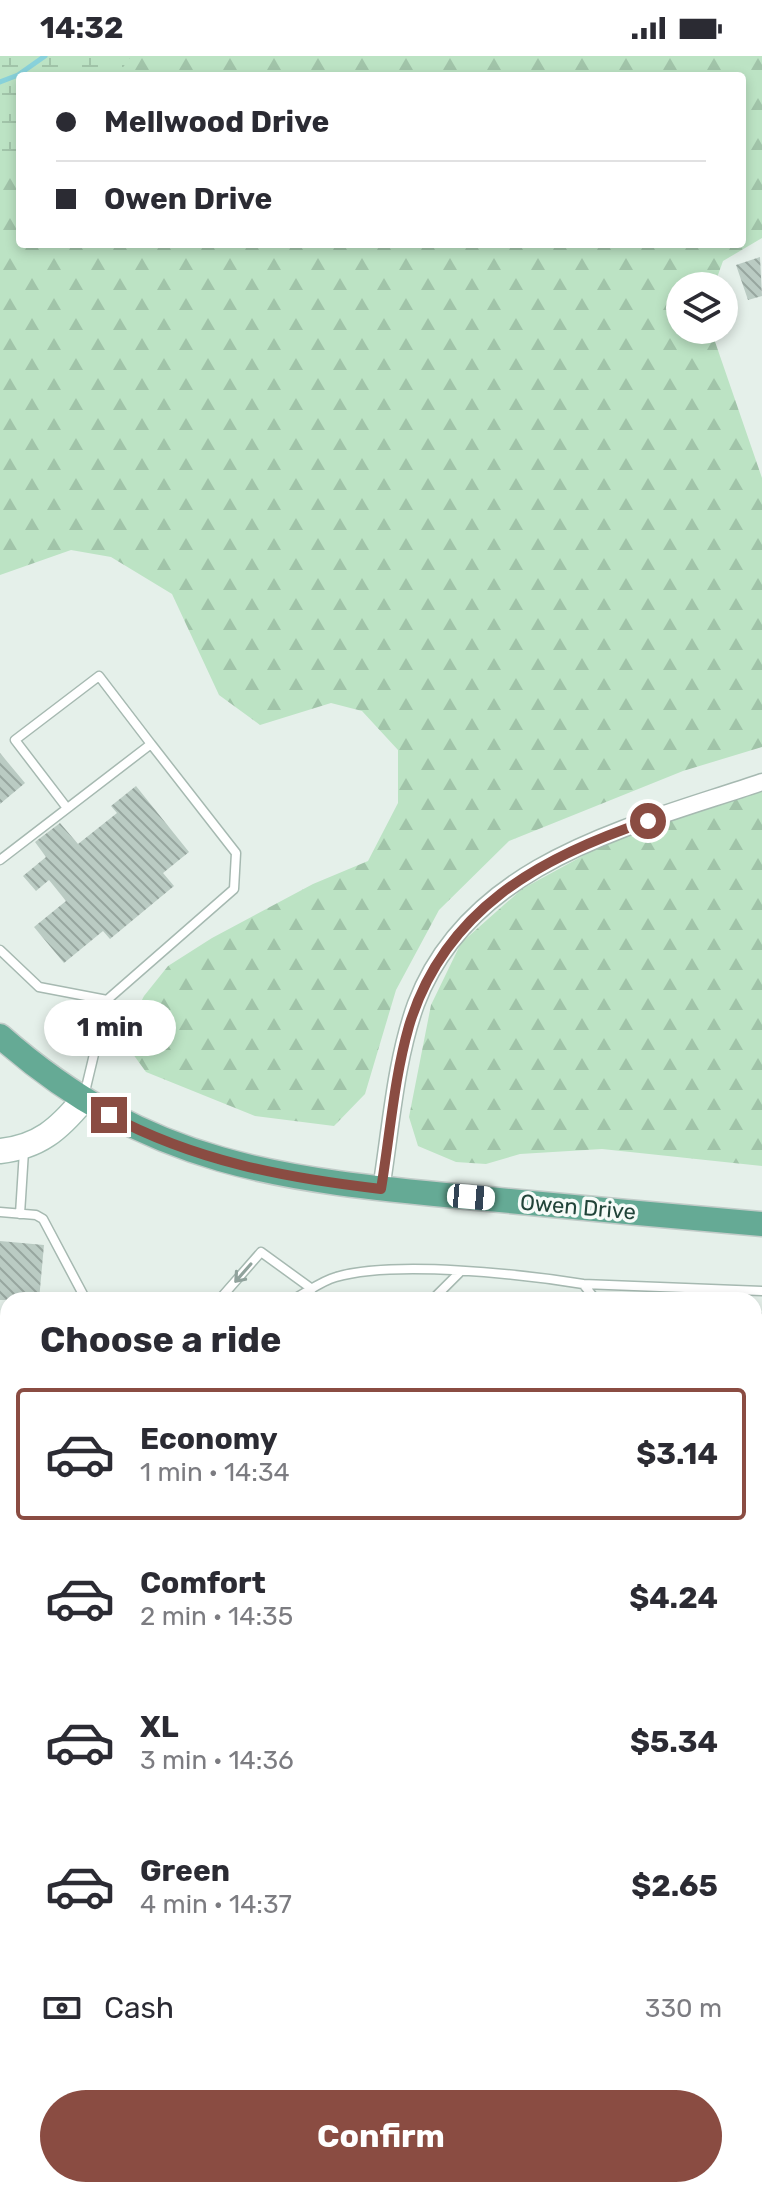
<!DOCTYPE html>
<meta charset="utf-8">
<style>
:root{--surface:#fff;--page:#f7f7f7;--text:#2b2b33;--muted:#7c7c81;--line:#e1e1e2;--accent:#8a4c42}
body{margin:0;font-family:Rubik,sans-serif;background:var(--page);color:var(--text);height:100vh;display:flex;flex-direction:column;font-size:30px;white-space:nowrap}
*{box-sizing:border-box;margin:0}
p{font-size:26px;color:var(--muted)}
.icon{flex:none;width:44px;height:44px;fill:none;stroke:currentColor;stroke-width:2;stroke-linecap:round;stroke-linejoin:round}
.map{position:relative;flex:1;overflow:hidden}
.sheet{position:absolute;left:0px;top:1236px;width:762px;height:906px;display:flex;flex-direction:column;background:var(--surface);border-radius:24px 24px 0 0;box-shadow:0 4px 12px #0003}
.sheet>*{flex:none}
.guide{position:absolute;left:16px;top:16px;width:730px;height:176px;border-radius:8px;box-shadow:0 4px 12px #0003;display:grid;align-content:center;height:176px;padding:0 40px;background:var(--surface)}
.controls{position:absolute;left:666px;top:216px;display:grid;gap:16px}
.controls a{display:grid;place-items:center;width:72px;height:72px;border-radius:50%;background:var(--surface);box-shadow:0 4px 12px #0003;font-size:40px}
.end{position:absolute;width:36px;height:36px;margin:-18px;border:10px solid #8a4c42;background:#fff;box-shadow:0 0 0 4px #fff}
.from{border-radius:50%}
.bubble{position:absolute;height:56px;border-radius:28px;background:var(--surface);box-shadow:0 4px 12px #0003;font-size:26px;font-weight:700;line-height:56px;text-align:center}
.car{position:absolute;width:24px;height:48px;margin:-24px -12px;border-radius:10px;box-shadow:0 0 6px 2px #0007;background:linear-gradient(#fff 24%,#345 0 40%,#fff 0 76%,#345 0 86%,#fff 0)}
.guide b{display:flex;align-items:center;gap:28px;height:76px;font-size:30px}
.guide b+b{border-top:2px solid var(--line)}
.guide i{width:20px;height:20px;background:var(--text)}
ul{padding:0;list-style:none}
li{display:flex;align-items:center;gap:24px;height:132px;margin:0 16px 12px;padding:0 24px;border:4px solid transparent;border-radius:8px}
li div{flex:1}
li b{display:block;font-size:30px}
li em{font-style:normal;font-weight:700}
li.current{border-color:var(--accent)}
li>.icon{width:72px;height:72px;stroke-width:1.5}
h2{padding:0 40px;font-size:36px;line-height:96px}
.pay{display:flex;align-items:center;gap:20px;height:88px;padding:0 40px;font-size:30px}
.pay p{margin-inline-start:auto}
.button{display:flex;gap:16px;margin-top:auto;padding:16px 40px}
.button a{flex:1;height:92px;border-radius:48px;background:var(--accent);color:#fff;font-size:32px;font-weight:700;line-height:92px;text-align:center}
.status{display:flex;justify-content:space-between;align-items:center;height:56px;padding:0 40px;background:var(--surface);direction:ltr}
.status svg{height:22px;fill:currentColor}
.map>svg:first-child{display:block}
</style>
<div class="status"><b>14:32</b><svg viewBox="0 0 49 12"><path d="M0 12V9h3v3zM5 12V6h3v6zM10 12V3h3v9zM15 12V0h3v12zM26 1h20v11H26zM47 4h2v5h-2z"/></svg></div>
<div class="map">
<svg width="762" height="2141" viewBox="0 0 762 2141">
<defs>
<pattern id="forest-firs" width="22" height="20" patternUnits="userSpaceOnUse" patternTransform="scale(2)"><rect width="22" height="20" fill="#bce3c4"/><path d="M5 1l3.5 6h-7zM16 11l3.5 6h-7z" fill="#a1c4a9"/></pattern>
<pattern id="wetland-marsh" width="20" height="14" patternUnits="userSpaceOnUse" patternTransform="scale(2)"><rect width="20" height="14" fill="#bce3c4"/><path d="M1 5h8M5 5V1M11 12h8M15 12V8" fill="none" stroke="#a1c4a9"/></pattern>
<pattern id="building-back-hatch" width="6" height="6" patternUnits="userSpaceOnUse" patternTransform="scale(2)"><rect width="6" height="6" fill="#bacbc3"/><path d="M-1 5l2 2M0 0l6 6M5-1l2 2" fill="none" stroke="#97a69f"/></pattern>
</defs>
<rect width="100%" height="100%" fill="#e5f0ea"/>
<path fill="url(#forest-firs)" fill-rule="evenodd" d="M0 0H762V182L723 205 714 230H680V274H711L762 422V691L683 715 509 785 439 854 396 934 365 1038 334 1070 255 1060 146 1016 122 983 144 940 168 910 212 882 313 828 368 805 398 747V694L362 655 331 647 260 669 219 639 172 538 111 501 71 494 0 519ZM20 20H742V188H20Z
M762 734V1110L602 1093 520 1098 486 1108 456 1106 418 1090 409 1061 431 949 461 887 522 833 612 784Z"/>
<path fill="url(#wetland-marsh)" d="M0 0H131L117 20H20V102L0 113Z
M754 1911 762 1916V1995H754Z
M754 2124 762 2126V2141H584L592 2134H754Z"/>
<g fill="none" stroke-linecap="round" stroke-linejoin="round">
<path stroke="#88d1da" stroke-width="5" d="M0 26 18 19 45 0
M0 1987 8 1986"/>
</g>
<path fill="url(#building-back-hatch)" d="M760 201 762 240 748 244 736 209Z
M0 697 25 727 0 748Z
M136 730 189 796 163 817 174 830 110 883 103 875 64 907 34 871 66 845 49 824 36 835 23 820 46 801 35 786 60 767 78 788 117 757 111 750Z
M0 1185 44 1189 39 1244H0Z"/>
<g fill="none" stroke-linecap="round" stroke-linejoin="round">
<g stroke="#a6b9b1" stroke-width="11">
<path id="lane" d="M67 752 15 684 99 620 151 688
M0 804 151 688 236 797 234 833 107 944 84 1040
M0 894 39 931 107 944
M0 1156 36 1159 43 1163 86 1244
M20 1158 24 1095
M583 1228 762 1235
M219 1244 261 1196 312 1233
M292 1244C306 1237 321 1225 336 1221 394 1204 521 1218 583 1228L596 1244
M432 1244 459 1217
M754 1269 762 1262"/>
</g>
<g stroke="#a6b9b1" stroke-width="19">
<path id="street" d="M381 1133C391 1072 395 1006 416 948 470 805 633 770 762 726
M454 2141 459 2134"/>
</g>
<g stroke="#a2bdb2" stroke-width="27">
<path id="secondary" d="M0 1095C39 1091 59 1073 83 1044"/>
</g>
<g stroke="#c1cbc8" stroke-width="27">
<path id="primary" d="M0 980C151 1113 287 1124 478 1142 573 1151 667 1160 762 1168"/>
</g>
<use href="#lane" stroke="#fff" stroke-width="8"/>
<use href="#street" stroke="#fff" stroke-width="16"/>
<use href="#secondary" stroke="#fff" stroke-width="24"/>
<use href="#primary" stroke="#65aa95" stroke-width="24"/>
</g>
<defs><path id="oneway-shaft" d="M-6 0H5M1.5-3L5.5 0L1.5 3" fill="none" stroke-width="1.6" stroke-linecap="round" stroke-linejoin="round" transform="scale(2)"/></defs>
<use stroke="#90a29c" href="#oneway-shaft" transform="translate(243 1217) rotate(131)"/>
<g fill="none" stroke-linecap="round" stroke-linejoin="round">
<path stroke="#8a4c42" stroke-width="10" d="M109 1059C195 1105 285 1122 381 1133 390 1079 394 1022 409 970 444 854 540 801 648 765"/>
</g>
<g text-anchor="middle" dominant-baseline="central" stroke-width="7" stroke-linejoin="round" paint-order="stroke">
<g font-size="22" fill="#214439" stroke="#f6fbf8">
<text transform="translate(578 1151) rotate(5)">Owen Drive</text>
</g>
</g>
</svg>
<div class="controls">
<a><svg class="icon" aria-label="layers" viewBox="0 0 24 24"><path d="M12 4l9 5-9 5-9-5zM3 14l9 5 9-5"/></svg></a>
</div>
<i class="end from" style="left:648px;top:765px"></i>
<i class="end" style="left:109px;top:1059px"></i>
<div class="bubble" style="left:44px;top:944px;width:132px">1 min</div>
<i class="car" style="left:471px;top:1141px;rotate:95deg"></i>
<div class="guide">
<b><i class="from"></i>Mellwood Drive</b>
<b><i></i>Owen Drive</b>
</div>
<section class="sheet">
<h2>Choose a ride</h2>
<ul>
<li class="current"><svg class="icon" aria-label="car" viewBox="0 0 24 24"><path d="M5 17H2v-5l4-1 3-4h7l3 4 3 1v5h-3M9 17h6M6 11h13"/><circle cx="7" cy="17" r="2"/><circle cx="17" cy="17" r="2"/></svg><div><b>Economy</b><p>1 min · 14:34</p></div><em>$3.14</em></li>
<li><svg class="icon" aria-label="car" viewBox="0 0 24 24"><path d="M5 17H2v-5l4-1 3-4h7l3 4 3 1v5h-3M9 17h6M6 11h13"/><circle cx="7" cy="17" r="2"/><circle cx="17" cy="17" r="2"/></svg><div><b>Comfort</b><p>2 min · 14:35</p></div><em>$4.24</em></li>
<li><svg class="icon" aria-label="car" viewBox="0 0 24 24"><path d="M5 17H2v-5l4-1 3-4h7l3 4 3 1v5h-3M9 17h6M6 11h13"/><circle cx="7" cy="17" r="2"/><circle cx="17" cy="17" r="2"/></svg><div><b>XL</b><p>3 min · 14:36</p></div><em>$5.34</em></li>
<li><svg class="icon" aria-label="car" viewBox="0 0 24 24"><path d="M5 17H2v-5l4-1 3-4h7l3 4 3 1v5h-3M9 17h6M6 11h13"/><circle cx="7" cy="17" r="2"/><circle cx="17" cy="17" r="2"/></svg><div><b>Green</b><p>4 min · 14:37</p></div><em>$2.65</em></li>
</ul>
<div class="pay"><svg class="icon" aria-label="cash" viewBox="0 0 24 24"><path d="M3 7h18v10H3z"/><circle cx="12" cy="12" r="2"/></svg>Cash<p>330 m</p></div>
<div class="button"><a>Confirm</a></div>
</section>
</div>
